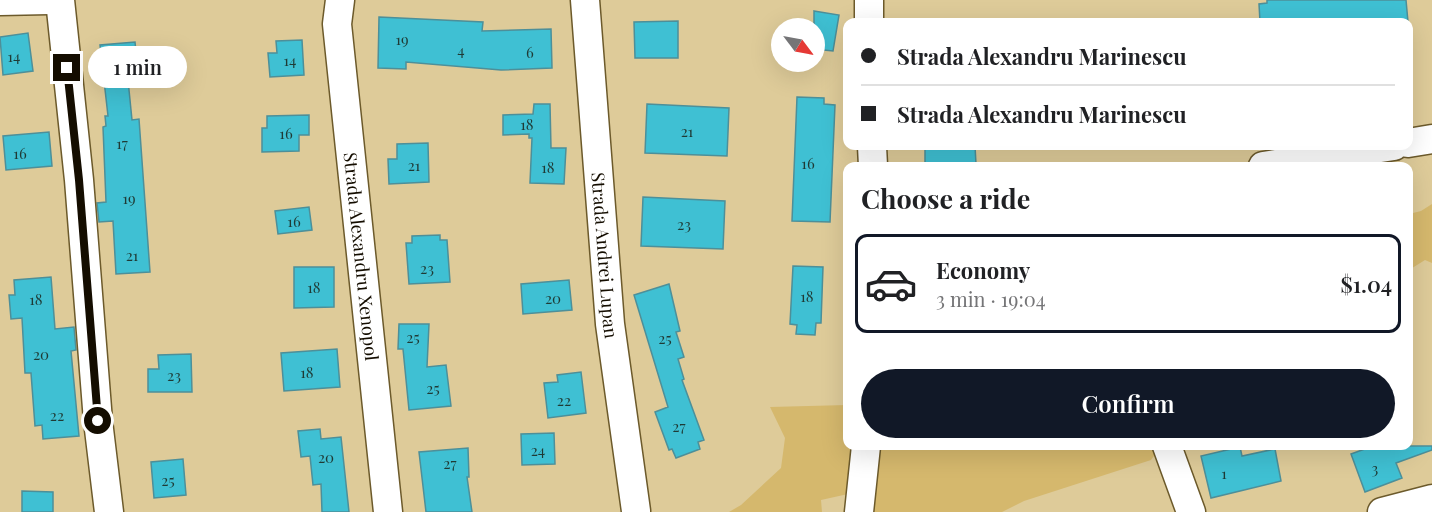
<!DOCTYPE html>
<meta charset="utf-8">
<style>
:root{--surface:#fff;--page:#f6f6f6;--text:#202124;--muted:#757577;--line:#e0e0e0;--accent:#111827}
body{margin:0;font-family:"Playfair Display",serif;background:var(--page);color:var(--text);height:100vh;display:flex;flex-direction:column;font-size:22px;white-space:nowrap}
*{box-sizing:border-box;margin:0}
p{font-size:20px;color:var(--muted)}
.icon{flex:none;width:33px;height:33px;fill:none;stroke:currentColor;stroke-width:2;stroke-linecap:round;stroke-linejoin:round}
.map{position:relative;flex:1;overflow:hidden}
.panel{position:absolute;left:843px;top:162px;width:570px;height:288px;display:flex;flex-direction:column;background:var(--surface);border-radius:12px;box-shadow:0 6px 24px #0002}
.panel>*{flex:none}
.banner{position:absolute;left:843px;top:18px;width:570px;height:132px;border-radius:12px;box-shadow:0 6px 24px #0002;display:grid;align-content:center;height:132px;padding:0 18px;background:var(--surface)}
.needle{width:39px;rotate:122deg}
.buttons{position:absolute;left:771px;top:18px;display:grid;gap:12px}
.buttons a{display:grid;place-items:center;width:54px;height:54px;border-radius:50%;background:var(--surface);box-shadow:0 6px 24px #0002;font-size:30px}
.end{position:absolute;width:27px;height:27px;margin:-14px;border:8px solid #140d00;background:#fff;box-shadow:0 0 0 3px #fff}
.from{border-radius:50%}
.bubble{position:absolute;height:42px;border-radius:21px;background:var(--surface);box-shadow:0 6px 24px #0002;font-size:20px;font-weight:600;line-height:42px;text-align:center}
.banner b{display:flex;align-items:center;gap:21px;height:57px;font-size:22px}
.banner b+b{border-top:2px solid var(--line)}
.banner i{width:15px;height:15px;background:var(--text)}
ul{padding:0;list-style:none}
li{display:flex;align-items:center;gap:18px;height:99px;margin:0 12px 9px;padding:0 6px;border:3px solid transparent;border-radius:12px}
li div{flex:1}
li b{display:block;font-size:22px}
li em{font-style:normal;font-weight:600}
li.current{border-color:var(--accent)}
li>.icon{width:54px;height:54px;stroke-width:1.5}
h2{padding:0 18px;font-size:27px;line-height:72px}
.action{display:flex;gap:12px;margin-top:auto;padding:12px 18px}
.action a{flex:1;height:69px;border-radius:36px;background:var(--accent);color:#fff;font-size:24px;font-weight:600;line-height:69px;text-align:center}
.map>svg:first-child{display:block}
</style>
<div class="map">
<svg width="1432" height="512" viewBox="0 0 1432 512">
<rect width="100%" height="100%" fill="#decb99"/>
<path fill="#d5b86d" d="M1432 204V263L1425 260 1409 270V214L1421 211Z
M847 405 848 446H1161L1151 460 1024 501 1002 512H859L848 494 821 500 822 512H729L741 505 781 468 785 438 770 407Z"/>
<path fill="#3fc0d3" stroke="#4d8f99" stroke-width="1.5" d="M1267 0H1406L1408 22H1260L1259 4 1267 3Z
M814 11 839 15 833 51 814 49Z
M379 17 483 22 482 31 551 29 552 68 501 70 406 62V69L378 68Z
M678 21V58H635L634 22Z
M28 33 33 71 3 75 0 37Z
M302 40 304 75 270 77 268 53H277L276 41Z
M135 42 139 79 128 80 132 120 139 119 150 272 116 274 113 221 99 222 97 203 106 202 103 127 106 126 105 116H108L100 45Z
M797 97 824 98V104L835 105 830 222 792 221Z
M534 104H550L551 148H566L564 184 530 183 532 138H529V134L503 135V115L533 114Z
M647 104 729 108 727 156 645 153Z
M309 115V135H299V151L262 152V128H267V116Z
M49 132 52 166 6 170 3 136Z
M428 143 429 182 389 184 388 159H397V144Z
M925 146H975L976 164 925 166Z
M643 197 725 201 723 249 641 246Z
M309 207 312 230 278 234 275 211Z
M440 235V240H447L450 282 409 284 406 243H412V236Z
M793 266 823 267 821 323H816L815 335 796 334 797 325 790 324Z
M294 267H334V307L294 308Z
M51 277 55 329 74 327 76 350 71 351 79 436 43 439 42 425 35 426 31 373H25L22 318 11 319 9 295H15L14 280Z
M569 280 572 310 523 314 521 284Z
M669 284 680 331 676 332 684 357 678 359 684 379 682 380 704 440 698 442 700 449 676 458 672 449 669 450 655 412 668 407 634 295Z
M399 324H429L427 367 446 365 451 406 409 410 403 349H398Z
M337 349 340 387 284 391 281 353Z
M191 354 192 392H148V369H159L158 355Z
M581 372 586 413 548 418 544 383 558 382 557 375Z
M320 429 321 439 341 437 349 512H322L321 484 313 485 310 456 301 457 298 431Z
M554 433 555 464 522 465 521 434Z
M1373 446H1432V450L1396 463 1402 478 1365 492 1351 454Z
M1240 447 1242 456 1275 449 1281 481 1211 498 1201 456Z
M468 448 469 477H467L472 512H426L419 452Z
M183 459 186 495 154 498 151 462Z
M22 491 53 492V512H22Z"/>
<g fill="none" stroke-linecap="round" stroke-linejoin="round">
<g stroke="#6c5a2b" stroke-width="31">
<g id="minor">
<path d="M60 0 79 180 98 421 109 512"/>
<path id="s1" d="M340 0 337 24 388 512"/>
<path id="s2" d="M585 0 610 324 636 511"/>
<path d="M869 0V22"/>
<path d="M0 1 49 0"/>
<path d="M1408 143 1432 139"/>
<path d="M872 146 873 166"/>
<path d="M1263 166 1394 146"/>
<path d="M1167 446 1191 512"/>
<path d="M859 512 866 446"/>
<path d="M1382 512 1432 499"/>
</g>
</g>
<use href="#minor" stroke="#fff" stroke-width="28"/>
</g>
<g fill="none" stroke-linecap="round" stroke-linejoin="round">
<path stroke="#140d00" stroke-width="8" d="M67 68 79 180 98 421"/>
</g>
<g text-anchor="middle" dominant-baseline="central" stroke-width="5" stroke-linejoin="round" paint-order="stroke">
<g font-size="15" fill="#1f3a35">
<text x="402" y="39">19</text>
<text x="461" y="50">4</text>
<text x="530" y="52">6</text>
<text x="14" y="56">14</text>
<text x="290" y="60">14</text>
<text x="527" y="124">18</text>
<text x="687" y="131">21</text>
<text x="286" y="133">16</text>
<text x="122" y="143">17</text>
<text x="20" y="153">16</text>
<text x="808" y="163">16</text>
<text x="414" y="165">21</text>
<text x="548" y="167">18</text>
<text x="129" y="198">19</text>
<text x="294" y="221">16</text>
<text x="684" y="224">23</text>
<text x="132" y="255">21</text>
<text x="427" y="268">23</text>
<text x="314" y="287">18</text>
<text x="807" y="296">18</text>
<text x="553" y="298">20</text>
<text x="36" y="299">18</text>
<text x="413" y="337">25</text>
<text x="665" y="338">25</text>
<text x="41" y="354">20</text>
<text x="307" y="372">18</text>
<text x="174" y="375">23</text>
<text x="433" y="388">25</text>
<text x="564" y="400">22</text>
<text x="57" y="415">22</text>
<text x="679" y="426">27</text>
<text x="538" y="450">24</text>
<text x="326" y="457">20</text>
<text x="450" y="463">27</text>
<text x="1375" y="468">3</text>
<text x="1224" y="473">1</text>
<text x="168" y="480">25</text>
</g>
<g font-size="18" fill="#140d00" stroke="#decb99">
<text stroke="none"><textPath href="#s1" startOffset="258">Strada Alexandru Xenopol</textPath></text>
<text stroke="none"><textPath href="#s2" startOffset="256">Strada Andrei Lupan</textPath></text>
</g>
</g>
</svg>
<div class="buttons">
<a><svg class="needle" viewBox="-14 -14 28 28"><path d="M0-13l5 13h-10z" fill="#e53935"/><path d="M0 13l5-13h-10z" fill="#757577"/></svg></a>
</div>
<i class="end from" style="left:98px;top:421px"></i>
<i class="end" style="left:67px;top:68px"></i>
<div class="bubble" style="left:88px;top:46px;width:99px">1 min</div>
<div class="banner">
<b><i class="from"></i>Strada Alexandru Marinescu</b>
<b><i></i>Strada Alexandru Marinescu</b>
</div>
<section class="panel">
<h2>Choose a ride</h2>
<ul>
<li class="current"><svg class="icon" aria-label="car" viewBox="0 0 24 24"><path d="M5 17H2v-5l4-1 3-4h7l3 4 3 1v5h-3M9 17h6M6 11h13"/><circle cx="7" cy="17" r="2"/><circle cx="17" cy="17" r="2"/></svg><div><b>Economy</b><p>3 min · 19:04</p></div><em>$1.04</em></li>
</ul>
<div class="action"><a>Confirm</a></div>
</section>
</div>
